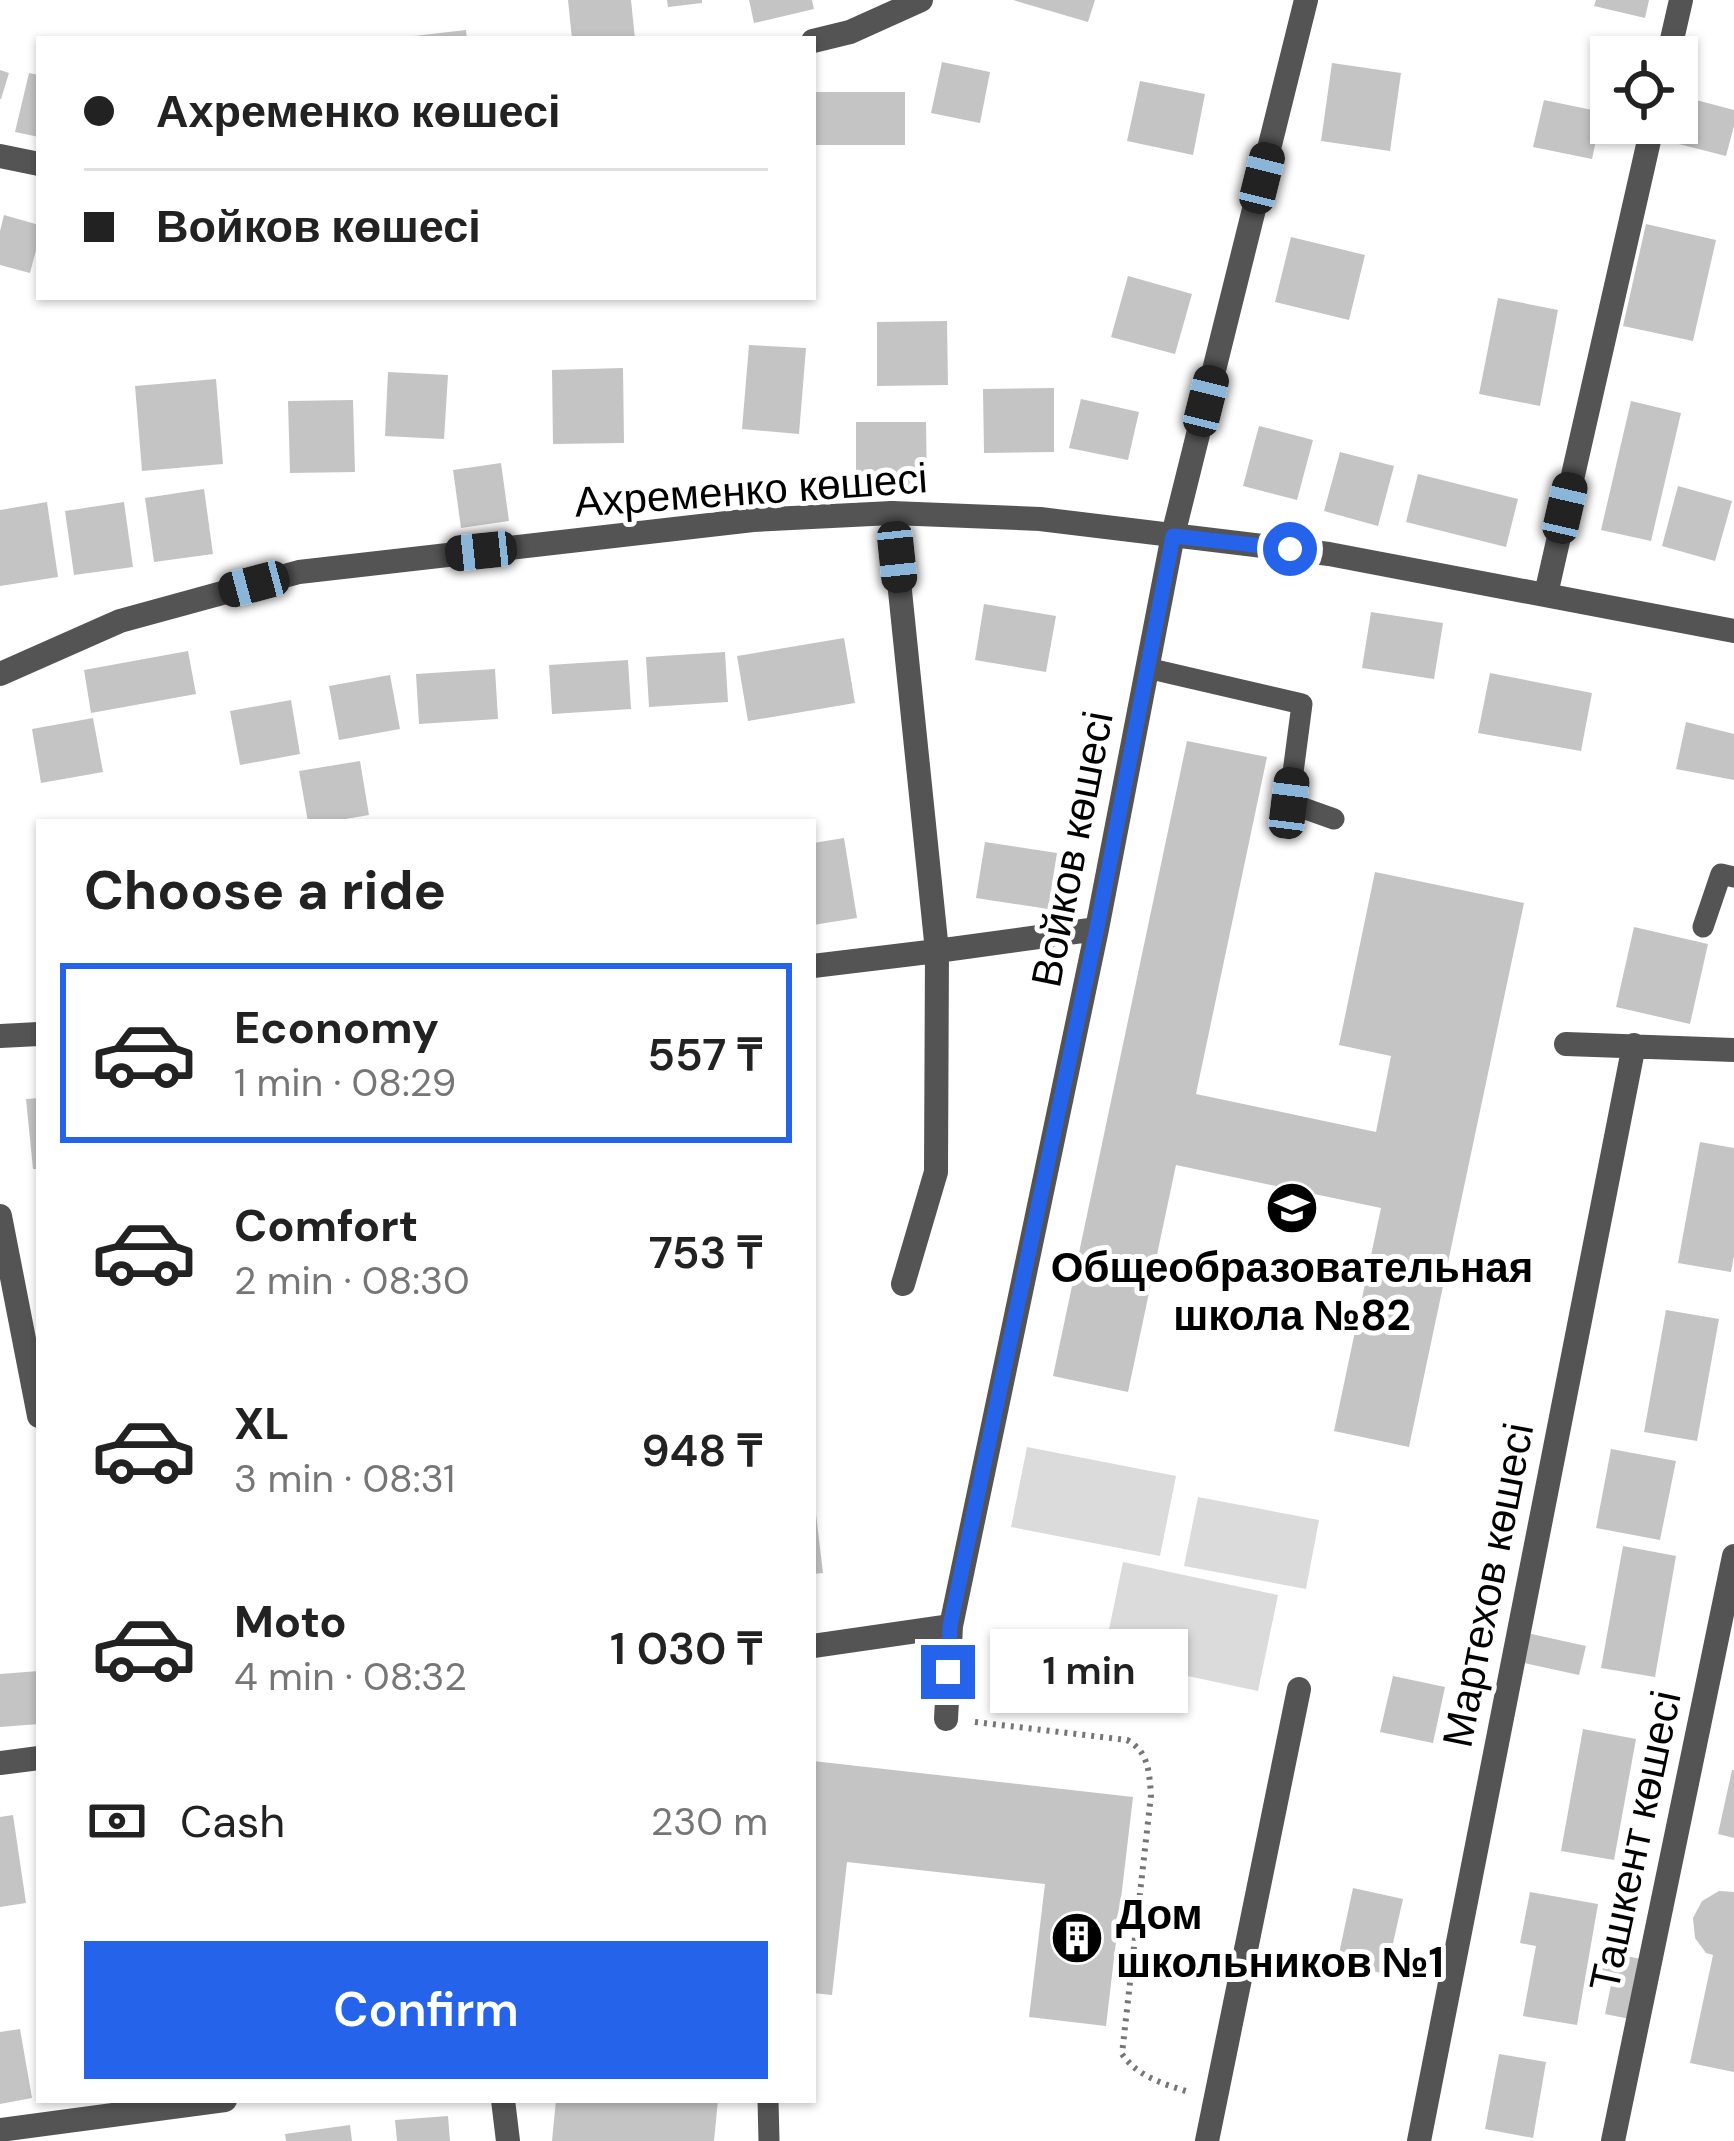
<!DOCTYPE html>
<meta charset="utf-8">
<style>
:root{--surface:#fff;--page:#f6f6f6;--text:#222;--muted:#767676;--line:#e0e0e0;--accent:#2563eb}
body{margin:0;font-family:"DM Sans",sans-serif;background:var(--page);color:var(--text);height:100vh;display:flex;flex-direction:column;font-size:45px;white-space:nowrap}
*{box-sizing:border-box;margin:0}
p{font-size:39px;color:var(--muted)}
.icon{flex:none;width:66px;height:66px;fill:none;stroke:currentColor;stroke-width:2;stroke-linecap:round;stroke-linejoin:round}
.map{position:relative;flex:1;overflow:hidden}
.panel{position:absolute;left:36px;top:819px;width:780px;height:1284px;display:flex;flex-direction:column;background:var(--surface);border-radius:0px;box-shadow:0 3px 9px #0004}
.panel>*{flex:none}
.guide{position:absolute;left:36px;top:36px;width:780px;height:264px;border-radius:0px;box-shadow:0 3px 9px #0004;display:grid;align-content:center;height:264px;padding:0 48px;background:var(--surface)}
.controls{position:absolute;left:1590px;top:36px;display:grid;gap:24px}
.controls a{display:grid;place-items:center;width:108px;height:108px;border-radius:0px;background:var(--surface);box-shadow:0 3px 9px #0004;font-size:60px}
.end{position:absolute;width:54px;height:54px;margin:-27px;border:15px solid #2563eb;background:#fff;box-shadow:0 0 0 6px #fff}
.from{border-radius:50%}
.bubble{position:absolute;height:84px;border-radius:0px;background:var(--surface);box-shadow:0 3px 9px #0004;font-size:39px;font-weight:600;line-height:84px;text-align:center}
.car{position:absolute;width:36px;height:72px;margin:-36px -18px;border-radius:15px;box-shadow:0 0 9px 3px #0007;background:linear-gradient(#222 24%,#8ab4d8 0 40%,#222 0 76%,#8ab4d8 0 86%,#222 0)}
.guide b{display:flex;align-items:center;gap:42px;height:114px;font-size:45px}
.guide b+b{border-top:3px solid var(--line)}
.guide i{width:30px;height:30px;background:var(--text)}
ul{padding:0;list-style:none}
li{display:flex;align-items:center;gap:36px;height:180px;margin:0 24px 18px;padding:0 24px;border:6px solid transparent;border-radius:0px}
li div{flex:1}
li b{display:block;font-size:45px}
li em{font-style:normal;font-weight:600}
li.on{border-color:var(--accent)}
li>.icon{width:108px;height:108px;stroke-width:1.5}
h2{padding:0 48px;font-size:54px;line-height:144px}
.pay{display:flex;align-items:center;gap:30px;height:132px;padding:0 48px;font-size:45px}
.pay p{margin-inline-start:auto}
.action{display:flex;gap:24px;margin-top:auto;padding:24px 48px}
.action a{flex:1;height:138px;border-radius:0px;background:var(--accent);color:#fff;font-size:48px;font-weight:600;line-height:138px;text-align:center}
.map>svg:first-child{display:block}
</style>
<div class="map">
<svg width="1734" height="2141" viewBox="0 0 1734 2141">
<rect width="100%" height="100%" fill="#fff"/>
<path fill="#dbdbdb" d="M1027 1447 1176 1476 1160 1556 1011 1527Z
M1198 1497 1319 1520 1306 1589 1184 1566Z
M1123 1562 1278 1595 1258 1691 1103 1658Z"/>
<path fill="#c4c4c4" d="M568 0H631L635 39H572Z
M667 0H702V3L668 7Z
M749 0H812L814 9 754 23Z
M1013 0H1095L1088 22Z
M1596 0H1649L1645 18 1594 6Z
M466 30 467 39H414V36Z
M942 62 990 72 980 123 931 113Z
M1332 63 1401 73 1390 151 1321 141Z
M0 70 9 73 1 99H0Z
M29 73 39 75V137L15 132Z
M1140 81 1205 94 1193 155 1127 141Z
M813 92H905V145H813Z
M1677 95 1734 110V126L1726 156 1663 140 1667 123H1677Z
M1544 100 1602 112 1592 159 1533 147Z
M4 215 39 225V239L30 273 0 265V231Z
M1646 224 1716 240 1693 341 1623 326Z
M1291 237 1365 255 1349 320 1275 302Z
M1128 276 1192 294 1175 354 1111 337Z
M1498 298 1558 310 1540 406 1479 394Z
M947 321 948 385 877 386V322Z
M749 345 806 348 799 434 742 429Z
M623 368 624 443 553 444 552 370Z
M388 372 448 375 444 439 385 436Z
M216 379 223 464 142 471 135 386Z
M1054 388V452L984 453 983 389Z
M1081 399 1139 412 1128 460 1069 448Z
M353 400 355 472 290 473 288 401Z
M1631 401 1681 413 1651 541 1601 530Z
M856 422H926L927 486H856Z
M1259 426 1313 440 1297 500 1243 486Z
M1340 452 1394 466 1378 526 1324 511Z
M501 463 509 521 461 528 453 470Z
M1418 474 1518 499 1506 547 1406 522Z
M1678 486 1732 501 1715 561 1662 546Z
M204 489 213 554 154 562 145 498Z
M47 502 58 577 0 586V510Z
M124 502 133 567 74 575 65 511Z
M984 604 1056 616 1046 672 975 660Z
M1371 612 1443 623 1434 679 1362 668Z
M844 638 855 703 748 721 737 656Z
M188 651 196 694 91 713 84 670Z
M725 652 728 702 649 707 646 657Z
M628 660 631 709 552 714 549 665Z
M495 669 498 719 419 724 416 674Z
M1490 673 1592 693 1581 751 1478 733Z
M390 675 400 729 339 740 329 686Z
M291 700 300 754 240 765 230 711Z
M93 718 103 772 41 783 32 729Z
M1686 722 1734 734V780L1676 769Z
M1187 741 1267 757 1196 1094 1376 1132 1391 1056 1339 1045 1375 872 1524 903 1409 1447 1334 1431 1381 1208 1176 1165 1128 1392 1053 1376Z
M360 761 369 815 328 822H308L299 771Z
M844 838 857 918 813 925V843Z
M985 842 1057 853 1048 909 976 898Z
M1634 927 1708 944 1690 1024 1616 1007Z
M39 1098V1169H33L26 1099Z
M1700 1142 1734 1148V1256L1731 1272 1678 1263Z
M1666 1310 1719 1319 1697 1441 1644 1432Z
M1611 1449 1676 1461 1660 1540 1596 1528Z
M813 1514H816L823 1573 813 1574Z
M1623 1546 1676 1556 1655 1677 1601 1668Z
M1527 1633 1586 1646 1579 1675 1520 1662Z
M39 1671V1724L0 1727V1674Z
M1393 1676 1445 1687 1433 1743 1380 1732Z
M1583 1729 1636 1739 1614 1860 1561 1851Z
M813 1761 1133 1797 1106 2026 1029 2017 1045 1884 847 1862 832 1995 813 1993Z
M1732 1770H1734V1838L1718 1834Z
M13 1815 26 1903 0 1907V1817Z
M1353 1888 1403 1899 1386 1974 1337 1963Z
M1719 1891 1734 1892V2072L1690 2063 1713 1955 1706 1953 1695 1938 1693 1918 1702 1901Z
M1530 1892 1598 1904 1577 2025 1523 2016 1536 1946 1520 1943Z
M1606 1952 1641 1959 1630 2019 1605 2014 1612 1980 1601 1978Z
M20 2029 32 2098 0 2104V2032Z
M1499 2054 1546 2062 1533 2138 1485 2129Z
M556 2100H718L714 2141H552Z
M448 2116 450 2141H397L395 2120Z
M350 2125 352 2141H286L285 2134Z"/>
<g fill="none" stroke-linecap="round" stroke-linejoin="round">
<path stroke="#767676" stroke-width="6" stroke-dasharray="3 6" stroke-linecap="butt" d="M975 1722 1127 1740C1149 1752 1149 1772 1151 1795L1122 2054C1138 2077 1164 2084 1189 2092"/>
<path stroke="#545454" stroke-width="21" d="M1147 668 1302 704 1289 803 1334 819
M1703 927 1721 874 1734 877
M768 2100 769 2141"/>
<path stroke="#545454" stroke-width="24" d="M813 41 850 32 921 0
M1668 57 1681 0
M0 156 39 164
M1546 594 1653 123
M813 966 937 951 892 513
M0 1036 39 1034
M1566 1044 1734 1050
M0 1216 39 1416
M903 1284 936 1172 937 951 1097 929
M813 1646 951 1626
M946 1719 951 1626 1097 929 1173 535
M0 1763 39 1758
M503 2100 508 2141
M0 2130 225 2100
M1207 2141 1299 1689
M1419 2141 1634 1045
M1613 2141 1734 1556"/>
<path stroke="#545454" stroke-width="24" d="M1173 535 1306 0
M0 674 120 621 299 572 753 520 892 513 1040 519 1329 554 1734 631"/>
</g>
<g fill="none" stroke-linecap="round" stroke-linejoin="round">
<path stroke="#2563eb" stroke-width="15" d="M948 1672 950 1626 1097 928 1173 536 1290 549"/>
</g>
<defs>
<g id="school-disc" transform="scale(2.7)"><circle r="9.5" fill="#000" stroke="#fff"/><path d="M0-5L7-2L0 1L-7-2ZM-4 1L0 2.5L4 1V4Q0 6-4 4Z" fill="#fff"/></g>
<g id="building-disc" transform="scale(2.7)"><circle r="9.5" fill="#000" stroke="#fff"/><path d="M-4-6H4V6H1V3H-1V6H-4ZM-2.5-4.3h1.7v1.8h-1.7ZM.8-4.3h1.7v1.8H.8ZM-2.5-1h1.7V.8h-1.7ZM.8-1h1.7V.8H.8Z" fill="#fff"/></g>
</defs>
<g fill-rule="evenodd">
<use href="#school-disc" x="1292" y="1208"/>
<use href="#building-disc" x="1077" y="1938"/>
</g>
<g text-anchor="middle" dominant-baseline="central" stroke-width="10" stroke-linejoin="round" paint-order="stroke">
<g font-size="42" fill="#000" stroke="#fff">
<text transform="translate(751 490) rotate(-4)">Ахременко көшесі</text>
<text transform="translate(1072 849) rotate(-79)">Войков көшесі</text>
<text transform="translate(1488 1585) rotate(-79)">Мартехов көшесі</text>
<text transform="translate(1635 1841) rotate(-78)">Ташкент көшесі</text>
</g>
<g font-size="42" font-weight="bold" fill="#000" stroke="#fff">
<text x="1292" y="1267">Общеобразовательная<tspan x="1292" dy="48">школа №82</tspan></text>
<text x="1116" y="1914" text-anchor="start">Дом<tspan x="1116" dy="48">школьников №1</tspan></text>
</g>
</g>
</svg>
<div class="controls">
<a><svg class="icon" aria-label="locate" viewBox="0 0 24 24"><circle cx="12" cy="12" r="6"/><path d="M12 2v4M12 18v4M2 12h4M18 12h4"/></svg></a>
</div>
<i class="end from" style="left:1290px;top:549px"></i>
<i class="end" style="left:948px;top:1672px"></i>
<div class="bubble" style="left:990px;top:1629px;width:198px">1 min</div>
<i class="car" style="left:1262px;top:178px;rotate:14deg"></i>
<i class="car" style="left:1206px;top:401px;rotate:14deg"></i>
<i class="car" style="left:1565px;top:508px;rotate:13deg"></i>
<i class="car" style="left:481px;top:551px;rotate:264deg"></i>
<i class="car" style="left:897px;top:557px;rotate:174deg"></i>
<i class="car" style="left:254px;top:584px;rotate:255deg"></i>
<i class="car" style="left:1289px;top:803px;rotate:7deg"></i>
<div class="guide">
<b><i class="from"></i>Ахременко көшесі</b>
<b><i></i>Войков көшесі</b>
</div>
<section class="panel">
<h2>Choose a ride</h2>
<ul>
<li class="on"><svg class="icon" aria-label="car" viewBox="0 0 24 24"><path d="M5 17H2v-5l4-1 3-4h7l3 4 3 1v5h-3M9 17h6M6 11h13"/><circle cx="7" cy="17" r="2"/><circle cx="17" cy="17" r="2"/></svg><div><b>Economy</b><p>1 min · 08:29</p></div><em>557 ₸</em></li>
<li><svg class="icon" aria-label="car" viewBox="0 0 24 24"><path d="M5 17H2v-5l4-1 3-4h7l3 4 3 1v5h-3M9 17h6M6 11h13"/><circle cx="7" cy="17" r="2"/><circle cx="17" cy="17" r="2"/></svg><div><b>Comfort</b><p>2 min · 08:30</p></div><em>753 ₸</em></li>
<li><svg class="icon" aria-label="car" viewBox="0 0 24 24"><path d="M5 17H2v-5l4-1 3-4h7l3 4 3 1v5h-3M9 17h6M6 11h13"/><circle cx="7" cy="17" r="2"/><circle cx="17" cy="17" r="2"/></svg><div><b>XL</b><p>3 min · 08:31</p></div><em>948 ₸</em></li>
<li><svg class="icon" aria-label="car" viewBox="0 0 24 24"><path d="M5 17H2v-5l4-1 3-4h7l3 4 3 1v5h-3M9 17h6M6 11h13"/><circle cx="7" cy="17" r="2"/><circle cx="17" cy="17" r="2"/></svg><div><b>Moto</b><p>4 min · 08:32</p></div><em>1 030 ₸</em></li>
</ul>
<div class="pay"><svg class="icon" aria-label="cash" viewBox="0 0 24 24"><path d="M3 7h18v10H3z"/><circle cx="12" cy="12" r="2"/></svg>Cash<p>230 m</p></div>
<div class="action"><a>Confirm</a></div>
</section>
</div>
